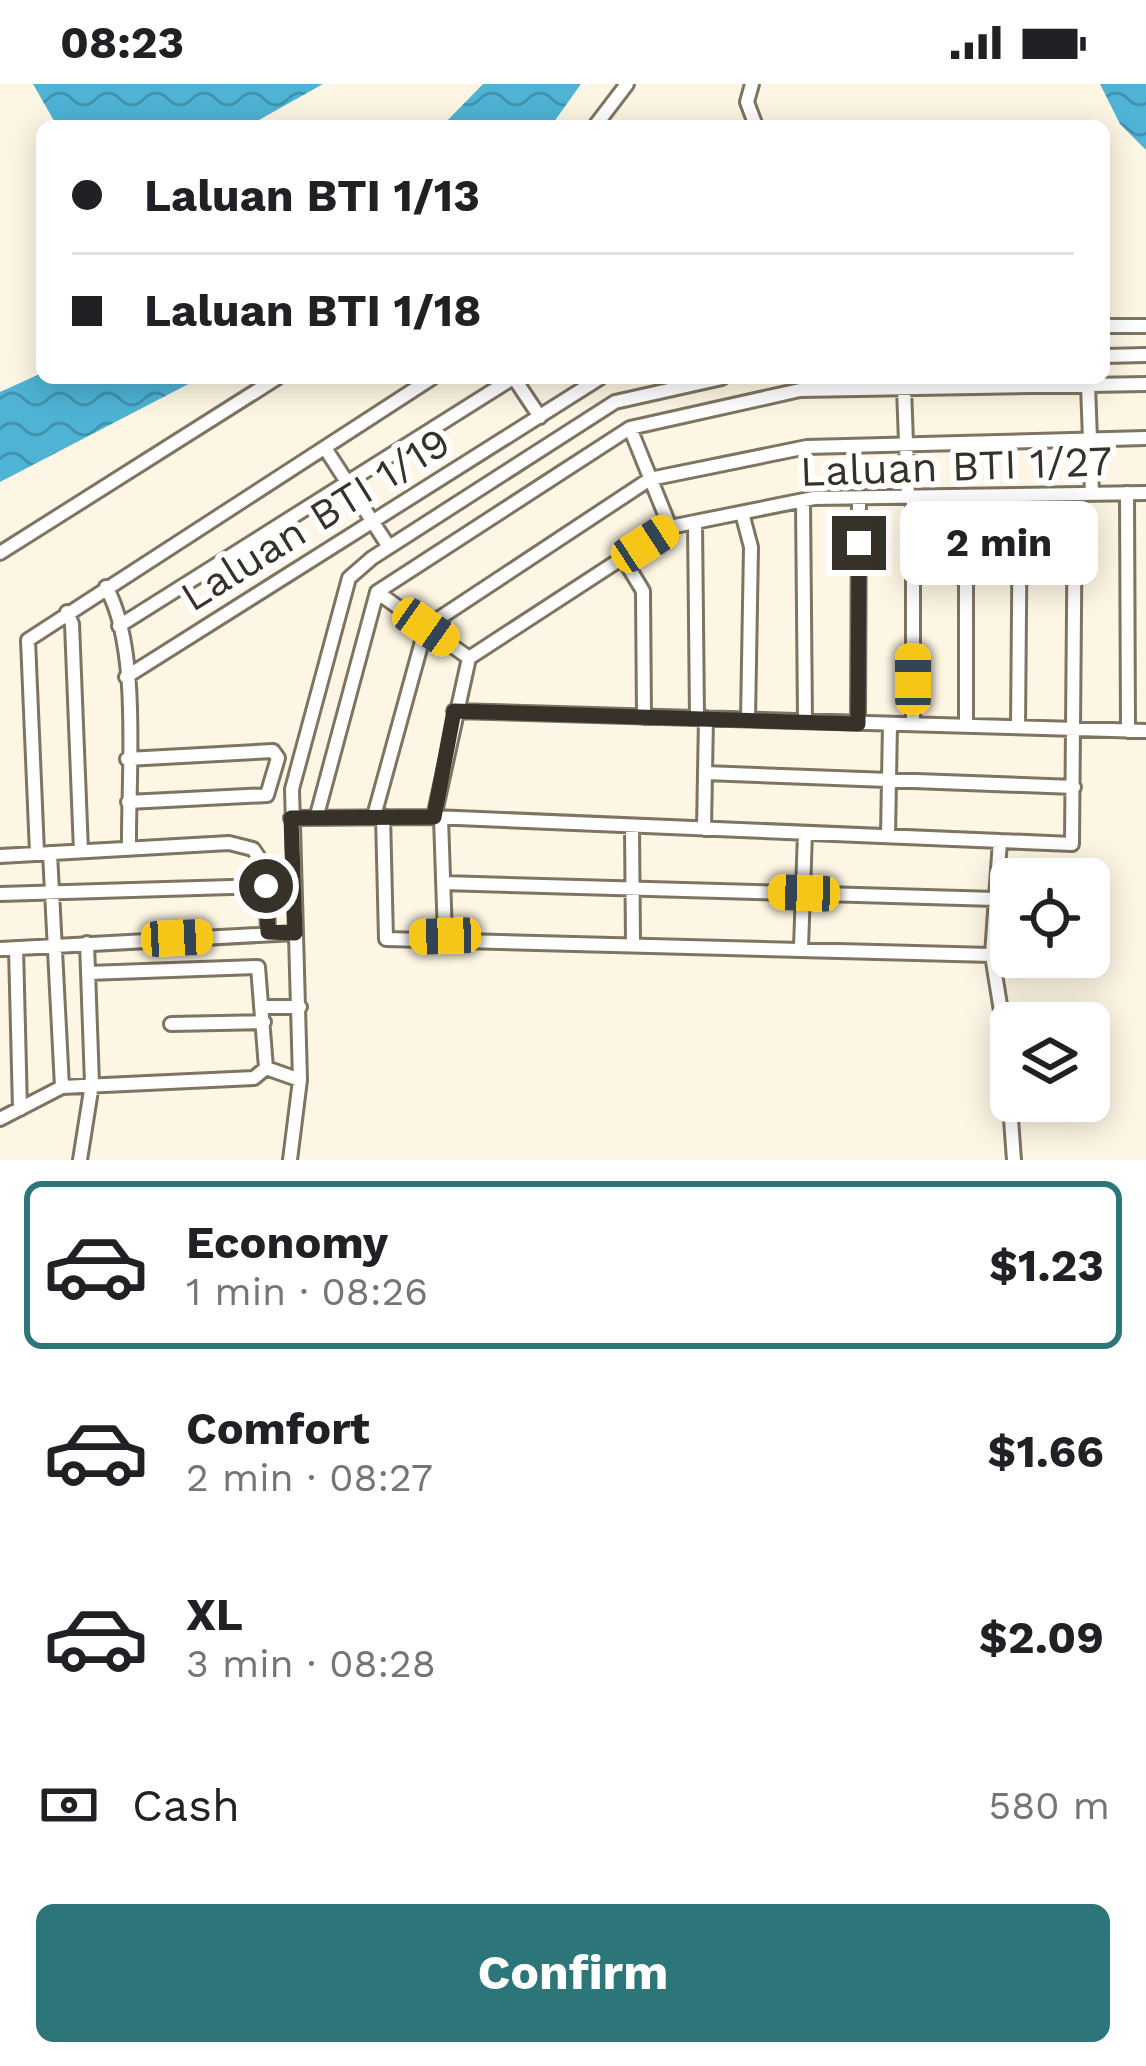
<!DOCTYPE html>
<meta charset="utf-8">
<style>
:root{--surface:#fff;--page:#f2f2f2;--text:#202124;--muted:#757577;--line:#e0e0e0;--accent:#2c7679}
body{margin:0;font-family:"Work Sans",sans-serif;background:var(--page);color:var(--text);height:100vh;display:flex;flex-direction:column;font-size:45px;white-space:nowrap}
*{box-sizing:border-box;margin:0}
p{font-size:39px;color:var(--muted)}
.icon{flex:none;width:66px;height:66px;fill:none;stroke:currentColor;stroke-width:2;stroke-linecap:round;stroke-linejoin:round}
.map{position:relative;height:1076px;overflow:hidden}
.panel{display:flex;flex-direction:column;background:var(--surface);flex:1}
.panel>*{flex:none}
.banner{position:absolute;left:36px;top:36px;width:1074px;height:264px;border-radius:18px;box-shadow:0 6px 30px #0003;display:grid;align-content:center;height:264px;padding:0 36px;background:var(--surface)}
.buttons{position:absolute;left:990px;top:774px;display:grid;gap:24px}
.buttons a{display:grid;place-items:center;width:120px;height:120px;border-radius:18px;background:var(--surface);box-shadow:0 6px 30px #0003;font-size:60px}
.end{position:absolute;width:54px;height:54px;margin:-27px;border:15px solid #363229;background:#fff;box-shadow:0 0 0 6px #fff}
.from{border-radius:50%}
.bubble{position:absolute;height:84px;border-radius:18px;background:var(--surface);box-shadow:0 6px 30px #0003;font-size:39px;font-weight:700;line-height:84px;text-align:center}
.car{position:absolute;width:36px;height:72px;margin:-36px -18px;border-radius:15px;box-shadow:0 0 9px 3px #0007;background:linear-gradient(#f5c518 24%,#345 0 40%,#f5c518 0 76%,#345 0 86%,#f5c518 0)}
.banner b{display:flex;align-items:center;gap:42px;height:114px;font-size:45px}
.banner b+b{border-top:3px solid var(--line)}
.banner i{width:30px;height:30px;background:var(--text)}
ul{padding:21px 0 0;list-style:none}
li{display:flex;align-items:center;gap:36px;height:168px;margin:0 24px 18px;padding:0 12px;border:6px solid transparent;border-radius:18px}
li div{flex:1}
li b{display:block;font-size:45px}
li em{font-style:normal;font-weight:700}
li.current{border-color:var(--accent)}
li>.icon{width:108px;height:108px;stroke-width:1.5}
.pay{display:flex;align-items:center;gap:30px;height:132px;padding:0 36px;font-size:45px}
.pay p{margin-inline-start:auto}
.action{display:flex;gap:24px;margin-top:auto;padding:24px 36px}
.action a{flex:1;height:138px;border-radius:18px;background:var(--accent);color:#fff;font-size:48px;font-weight:700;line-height:138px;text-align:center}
.status{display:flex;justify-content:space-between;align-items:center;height:84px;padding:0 60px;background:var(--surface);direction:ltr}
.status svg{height:33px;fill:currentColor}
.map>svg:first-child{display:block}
</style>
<div class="status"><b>08:23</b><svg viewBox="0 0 49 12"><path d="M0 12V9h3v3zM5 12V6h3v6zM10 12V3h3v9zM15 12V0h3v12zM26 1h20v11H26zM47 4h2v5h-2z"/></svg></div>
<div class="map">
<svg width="1146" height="1076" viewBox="0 0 1146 1076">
<defs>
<pattern id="water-waves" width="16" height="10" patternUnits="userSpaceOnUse" patternTransform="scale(3)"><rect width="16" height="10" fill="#4eb3d5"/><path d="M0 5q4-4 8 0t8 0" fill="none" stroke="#4292ad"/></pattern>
</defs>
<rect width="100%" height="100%" fill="#fef6e4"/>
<path fill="url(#water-waves)" d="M33 0H323L248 42H57Z
M483 0H581L551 42H442Z
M1100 0H1146V66L1120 40Z
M42 289V294H200L0 398V308Z"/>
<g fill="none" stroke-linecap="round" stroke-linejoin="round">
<g stroke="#7d7461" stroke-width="18">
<path id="minor" d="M752 0 747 18 756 42
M595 42 627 0
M1104 242H1146
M1104 272 1146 271
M514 294 540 333
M1088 301 1092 410
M904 304 908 413
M630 344 670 443
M325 364 389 463
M1127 409 1128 647
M966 412V641
M913 413V640
M803 417 805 637
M742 429 751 463 748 635
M695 438 697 634
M0 469 277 294
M623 474 643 507 644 633
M106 503C141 564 128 693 129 764
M377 508 469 574
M67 528 72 540 81 767
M119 542 513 294
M126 593 600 294
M454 627 1146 647
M858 639 859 414
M1018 643 1020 411
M127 675 273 667 278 674 267 711 128 718
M705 689 1074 703
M317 731 377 508 630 344 800 306 1146 300
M374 732 426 543 650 395 807 363 1146 354
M383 732 386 855 992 871
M434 733 469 574 670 443 814 414 1146 409
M291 734 434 733 1072 760 1075 411
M441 734 445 852
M632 742 633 859
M704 745 706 634
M888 752 890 640
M1000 757 992 871 1005 952 1014 1076
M37 769 28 556 432 294
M50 769 62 1003
M0 772 229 759 253 765 266 784 268 848
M443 799 996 815
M0 810 267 802
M16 864 20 1025
M801 864 805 749
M0 865 295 849
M263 923H300
M171 940 264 938
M266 984 300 996
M0 1035 62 1003 254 994 266 984 258 883 88 889
M80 1076 92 1000 87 859
M290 1076 300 996 292 705 349 494 372 474 615 318 722 294"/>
</g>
<use href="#minor" stroke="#fff" stroke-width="12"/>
</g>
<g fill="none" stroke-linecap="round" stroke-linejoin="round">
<path stroke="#363229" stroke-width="15" d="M266 802 268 848 295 849 291 734 434 733 454 627 858 640 859 459"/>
</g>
<g text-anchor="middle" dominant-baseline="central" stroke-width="12" stroke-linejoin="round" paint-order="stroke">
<g font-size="42" fill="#363229" stroke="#fff">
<text transform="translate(956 382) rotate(-2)">Laluan BTI 1/27</text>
<text transform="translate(315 435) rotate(-32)">Laluan BTI 1/19</text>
</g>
</g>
</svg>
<div class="buttons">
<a><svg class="icon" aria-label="locate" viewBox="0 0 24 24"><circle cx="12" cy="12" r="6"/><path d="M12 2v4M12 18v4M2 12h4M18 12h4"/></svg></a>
<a><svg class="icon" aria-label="layers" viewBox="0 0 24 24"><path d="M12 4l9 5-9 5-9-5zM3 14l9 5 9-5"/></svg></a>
</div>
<i class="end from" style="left:266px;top:802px"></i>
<i class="end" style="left:859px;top:459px"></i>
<div class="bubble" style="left:900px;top:417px;width:198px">2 min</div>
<i class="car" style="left:645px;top:460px;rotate:57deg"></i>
<i class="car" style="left:426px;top:543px;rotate:125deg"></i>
<i class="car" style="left:913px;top:595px;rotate:0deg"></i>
<i class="car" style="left:804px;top:809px;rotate:272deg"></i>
<i class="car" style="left:445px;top:852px;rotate:268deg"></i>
<i class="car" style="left:177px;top:854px;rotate:87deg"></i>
<div class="banner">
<b><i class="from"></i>Laluan BTI 1/13</b>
<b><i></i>Laluan BTI 1/18</b>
</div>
</div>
<section class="panel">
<ul>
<li class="current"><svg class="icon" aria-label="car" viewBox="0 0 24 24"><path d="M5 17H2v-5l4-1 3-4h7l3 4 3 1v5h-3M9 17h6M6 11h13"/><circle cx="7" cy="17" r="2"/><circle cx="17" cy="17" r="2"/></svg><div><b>Economy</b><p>1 min · 08:26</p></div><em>$1.23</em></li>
<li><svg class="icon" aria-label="car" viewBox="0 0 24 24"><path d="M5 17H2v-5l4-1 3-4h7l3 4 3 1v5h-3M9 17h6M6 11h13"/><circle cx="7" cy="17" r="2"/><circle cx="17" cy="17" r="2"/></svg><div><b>Comfort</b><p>2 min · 08:27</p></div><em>$1.66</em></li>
<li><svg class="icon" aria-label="car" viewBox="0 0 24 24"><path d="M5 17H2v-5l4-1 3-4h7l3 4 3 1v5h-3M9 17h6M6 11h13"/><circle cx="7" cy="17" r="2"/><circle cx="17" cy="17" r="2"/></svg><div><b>XL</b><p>3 min · 08:28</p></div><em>$2.09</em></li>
</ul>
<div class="pay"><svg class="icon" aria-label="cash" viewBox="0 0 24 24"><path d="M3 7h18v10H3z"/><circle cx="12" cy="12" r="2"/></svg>Cash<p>580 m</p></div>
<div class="action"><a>Confirm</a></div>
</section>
